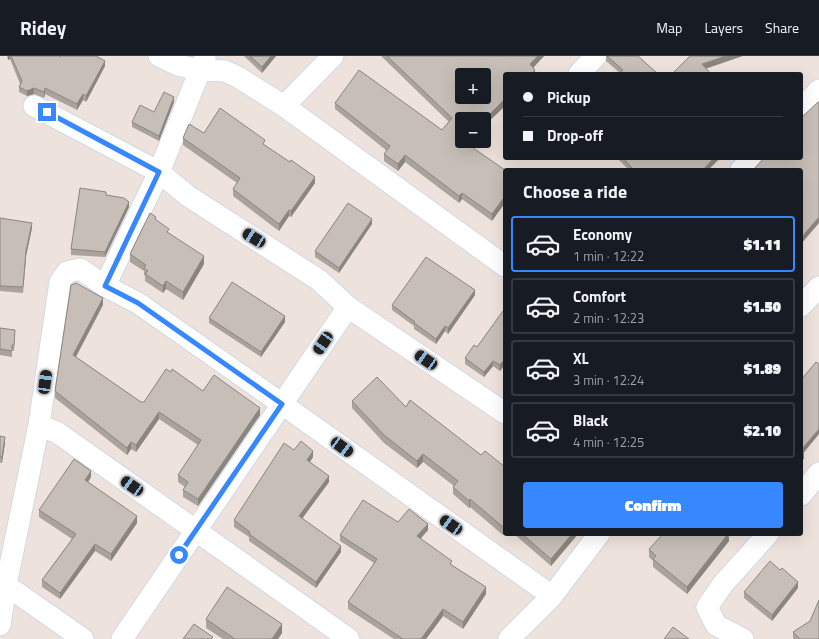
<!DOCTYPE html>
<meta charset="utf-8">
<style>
:root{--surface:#171b24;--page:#20242c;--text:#f1f3f6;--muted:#9ea1a6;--line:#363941;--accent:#3787ff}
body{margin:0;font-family:"Titillium Web",sans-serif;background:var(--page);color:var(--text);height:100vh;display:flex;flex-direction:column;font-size:15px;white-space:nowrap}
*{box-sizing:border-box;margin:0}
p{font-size:13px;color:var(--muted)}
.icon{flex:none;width:22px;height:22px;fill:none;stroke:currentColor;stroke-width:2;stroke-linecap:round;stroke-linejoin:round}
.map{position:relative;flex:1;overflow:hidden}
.side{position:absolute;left:503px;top:112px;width:300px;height:368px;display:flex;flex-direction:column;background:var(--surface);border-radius:4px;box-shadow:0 4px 16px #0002}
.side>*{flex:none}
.top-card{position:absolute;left:503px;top:16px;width:300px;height:88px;border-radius:4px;box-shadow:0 4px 16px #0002;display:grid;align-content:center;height:88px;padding:0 20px;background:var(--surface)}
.fabs{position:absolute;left:455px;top:12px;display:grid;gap:8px}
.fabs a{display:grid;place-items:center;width:36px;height:36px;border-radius:4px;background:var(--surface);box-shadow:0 4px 16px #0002;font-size:20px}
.end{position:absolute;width:18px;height:18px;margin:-9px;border:5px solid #3787ff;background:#fff;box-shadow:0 0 0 2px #fff}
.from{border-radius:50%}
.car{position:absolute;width:12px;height:24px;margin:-12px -6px;border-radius:5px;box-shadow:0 0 3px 1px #0007;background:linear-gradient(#222 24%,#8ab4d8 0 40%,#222 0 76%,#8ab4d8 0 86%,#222 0)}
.top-card b{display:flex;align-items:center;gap:14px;height:38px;font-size:15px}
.top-card b+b{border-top:1px solid var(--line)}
.top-card i{width:10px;height:10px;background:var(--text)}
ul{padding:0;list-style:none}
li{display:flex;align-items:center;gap:12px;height:56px;margin:0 8px 6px;padding:0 12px;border:2px solid var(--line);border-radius:4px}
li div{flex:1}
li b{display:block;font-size:15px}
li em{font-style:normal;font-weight:800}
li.on{border-color:var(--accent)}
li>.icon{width:36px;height:36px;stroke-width:1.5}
h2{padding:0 20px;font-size:18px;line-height:48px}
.primary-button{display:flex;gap:8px;margin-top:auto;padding:8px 20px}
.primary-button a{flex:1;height:46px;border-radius:4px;background:var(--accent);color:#fff;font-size:16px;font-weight:800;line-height:46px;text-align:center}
header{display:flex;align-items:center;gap:24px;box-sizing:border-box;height:56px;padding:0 20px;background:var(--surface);border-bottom:1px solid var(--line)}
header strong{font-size:19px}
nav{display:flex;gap:22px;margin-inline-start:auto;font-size:14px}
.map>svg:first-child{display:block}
</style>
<header>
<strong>Ridey</strong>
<nav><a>Map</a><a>Layers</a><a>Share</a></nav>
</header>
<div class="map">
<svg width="819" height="583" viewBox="0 0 819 583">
<rect width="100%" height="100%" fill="#eee2dc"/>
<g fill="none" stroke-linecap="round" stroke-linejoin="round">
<g stroke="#d1d9e5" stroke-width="23">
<path id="minor" d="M159 0 178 9 199 14 225 15 238 21 284 50 505 210
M579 18 596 0
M34 50 159 116 188 140 319 224 348 251 505 357
M284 50 333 0
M801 53 819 34
M741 114 753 102
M105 230 159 116 205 2
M801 250 819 231
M39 369 58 377 349 583
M801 439 819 417
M6 529 83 583
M0 569 6 529 39 369 60 226 67 216 80 213 105 230 138 247 282 348 552 540
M122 583 348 251
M509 583 552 540 599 478
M743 583 716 569 707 551 723 528 768 478"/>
</g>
<use href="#minor" stroke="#fff" stroke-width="21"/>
</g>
<path fill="#aaa39d" d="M7 0H59L60 1 105 10 86 46 83 44 77 54 45 38 44 42 34 38 27 40 19 36V31L20 28 10 3 8 4Z
M244 0H276L262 17Z
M381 0H544L533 12 535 18H505V50L484 70V63L462 85H473L469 90 505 114 492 165 462 143 459 147 405 106 398 115 384 105V98L387 95 335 53V47L442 74 449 66Z
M606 0H638L620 17 606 5Z
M174 46 159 85 132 71V66L154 56Z
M204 77 265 89 315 127 291 161 289 160 279 175 233 140V133L237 127 183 89V82Z
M617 102H720L708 114H629Z
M106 140 129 151 105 201 71 199V193Z
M0 162 32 172 26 200 23 237 0 235Z
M156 164 169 177 204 208 183 244 166 233 163 237 145 225V220L144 219V215L130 206V198Z
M372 168 339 217 315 201V195Z
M475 239 448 278 445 275 436 288 414 273V270L392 254V249Z
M103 249 76 301 141 346H144L203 335 260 359 198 450 183 441V434L185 431 178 426V419L198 389 159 363 136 396 131 393 127 399 55 342V335Z
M505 257V312L503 311 500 315 493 310 484 321 465 308V302L477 291Z
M209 262 285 266 261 301 209 267Z
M0 272 15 279 14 295 12 294V301L0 299Z
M352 345 406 351 481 399 505 411V477L503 479 470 451 469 452 453 438V431L454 430 423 406 417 412 384 387 352 352Z
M0 380 5 387 2 407H0Z
M294 394 313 401 310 406 329 426 302 462 341 496 316 532 249 485V481L234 471V464Z
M91 421 88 426 137 467 111 505 95 495 60 543 42 531V524L72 483 39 461V454Z
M398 466 428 474 420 483 452 509 486 538 463 573 443 560 426 583H394L348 553V546L374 507 340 485V479Z
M514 478H578L551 510Z
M729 478V485L687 538 653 511V505L649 501V493Z
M798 532 772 565 744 542V536Z
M206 563 282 577 278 583H223L206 572Z
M810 565 819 583H794L793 582V576Z"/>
<path fill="#8b8580" d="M8 0H10V3L8 4Z
M271 0H276L262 17V11Z
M538 0H544L530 15V8Z
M726 0H743L702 14V8Z
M105 5V10L86 46V40Z
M535 14V18H531Z
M34 32V38L27 40V35Z
M45 32V38L44 42V36Z
M83 38V44L77 54V48Z
M174 41V46L159 85V80Z
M505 43V50L484 70V64Z
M468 85H473L466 94V87Z
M405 99V106L398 115V108Z
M714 102H720L708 114H703Z
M315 121V127L291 161V155Z
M462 137V143L459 147V140Z
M505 140V147L492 165V158Z
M129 146V151L105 201V196Z
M289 154V160L279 175V168Z
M819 161V167L801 188V182Z
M372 163V168L339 217V212Z
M32 167V172L26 200 23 237 26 195Z
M204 200V208L183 244V236Z
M166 225V233L163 237V230Z
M475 234V239L448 278V272Z
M103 242V249L73 306V299Z
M285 260V266L261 301V296Z
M445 270V275L436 288V283Z
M493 305V310L484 321V316Z
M503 305V311L500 315V309Z
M260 352V359L198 450V443Z
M159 356V363L136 396V389Z
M819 373V378L801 400V394Z
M5 381V387L2 407V401Z
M131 386V393L127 399V392Z
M313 395V401L307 410V404Z
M804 397V403L801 406V400Z
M423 398V406L417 412V405Z
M91 415V421L85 431V424Z
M329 420V426L299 467V460Z
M470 443V451L469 452V445Z
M137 460V467L111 505V498Z
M428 468V474L417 487V480Z
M505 469V477L503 479V471Z
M572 478H578L551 510V503Z
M728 478 729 485 687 538V531Z
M95 488V495L60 543V537Z
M341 490V496L316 532V526Z
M798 526V532L772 565V559Z
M486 531V538L463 573V566Z
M443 553V560L426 583H421Z
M282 568V577L278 583H272Z"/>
<path fill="#c6beb7" stroke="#8b8580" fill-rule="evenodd" d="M11 0H59L60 1V0H96L105 5 86 40 83 38 77 48 45 32 44 36 34 32 27 35 19 31 22 25Z
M250 0H271L262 11Z
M387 0H538L530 8 535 14 531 18H505V43L484 64V63H462V85H468L466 87 505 114V140L492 158 462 137 459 140 405 99 398 108 384 98 390 90 335 47 359 14 442 74 452 62ZM462 19H484V41H462Z
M607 0H638L658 18H619L623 14Z
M690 0H726L702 8 711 18H672Z
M164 36 174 41 159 80 132 66 140 49 154 56Z
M818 46H819V161L801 182V114H753L764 102H801V62Z
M220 52 265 84 263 88 290 106 291 104 315 121 291 155 289 154 279 168 233 133 240 122 183 82 189 68 204 77Z
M623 102H714L703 114H632L633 113Z
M80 132 106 136V139L124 142 129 146 105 196 71 193Z
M348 147 372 163 339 212 315 195Z
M150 157 156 161 155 163 169 173 167 176 204 200 183 236 166 225 163 230 145 218 148 215 144 212 146 209 130 198Z
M0 162 32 167 26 195 23 231 0 230Z
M426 201 475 234 448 272 445 270 436 283 414 267 415 266 392 249Z
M232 226 285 260 261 296 209 262Z
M76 227 103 242 73 299 141 346H144L166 313 171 316 172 313 203 335 214 319 260 352 198 443 183 434 188 426 178 419 201 384 159 356 136 389 131 386 127 392 55 335 71 229Z
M503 255 505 257V307L503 305 500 309 493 305 484 316 465 302 474 289 477 291Z
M0 272 15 274 14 289H12V295L0 293Z
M816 306 819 308V373L801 394V324Z
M377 321 406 351 410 344 481 399 485 395 505 411V469L503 471 470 443 469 445 453 431 458 425 423 398 417 405 384 379 352 345Z
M0 380 5 381 2 401H0Z
M301 385 313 395 307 404 329 420 299 460 341 490 316 526 249 478 250 476 234 464 284 387 294 394Z
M801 395 804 397 801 400Z
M74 403 91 415 85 424 137 460 111 498 95 488 60 537 42 524 76 478 39 454Z
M363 444 398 466 409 453 428 468 417 480 452 505 450 508 486 531 463 566 443 553 421 583H403L348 546 377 503 340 479Z
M522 478H572L551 503Z
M663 478H728L687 531 653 503 656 500 649 493Z
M770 505 780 514 782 512 798 526 772 559 744 536Z
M227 531 282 568 272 583H235L206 563Z
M819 544V583H800L793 576 810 565Z
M194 568 213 581 211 583H183Z
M673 571 689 583H664Z"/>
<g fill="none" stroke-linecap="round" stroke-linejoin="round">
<path stroke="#3787ff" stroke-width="5" d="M47 56 159 116 105 230 138 247 282 348 179 499"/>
</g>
</svg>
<div class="fabs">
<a>+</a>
<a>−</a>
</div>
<i class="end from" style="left:179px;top:499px"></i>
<i class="end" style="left:47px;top:56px"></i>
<i class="car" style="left:254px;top:182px;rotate:302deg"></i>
<i class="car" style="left:323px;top:287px;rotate:214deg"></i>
<i class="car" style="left:426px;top:304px;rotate:304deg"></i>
<i class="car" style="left:45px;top:326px;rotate:8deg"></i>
<i class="car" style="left:342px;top:391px;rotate:126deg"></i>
<i class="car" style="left:132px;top:430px;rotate:305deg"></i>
<i class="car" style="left:451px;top:469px;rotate:305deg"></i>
<div class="top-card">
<b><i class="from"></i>Pickup</b>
<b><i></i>Drop-off</b>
</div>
<section class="side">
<h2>Choose a ride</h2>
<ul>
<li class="on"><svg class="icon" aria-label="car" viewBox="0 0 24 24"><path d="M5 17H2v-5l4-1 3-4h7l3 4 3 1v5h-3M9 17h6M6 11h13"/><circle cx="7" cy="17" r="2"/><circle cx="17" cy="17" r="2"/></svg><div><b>Economy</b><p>1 min · 12:22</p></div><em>$1.11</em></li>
<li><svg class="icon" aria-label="car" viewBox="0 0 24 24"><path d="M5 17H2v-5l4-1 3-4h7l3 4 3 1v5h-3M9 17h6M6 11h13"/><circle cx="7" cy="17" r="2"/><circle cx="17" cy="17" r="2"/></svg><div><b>Comfort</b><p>2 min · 12:23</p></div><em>$1.50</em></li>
<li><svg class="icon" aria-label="car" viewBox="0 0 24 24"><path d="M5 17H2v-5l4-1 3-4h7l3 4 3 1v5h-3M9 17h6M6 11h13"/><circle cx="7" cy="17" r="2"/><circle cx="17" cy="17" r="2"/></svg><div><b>XL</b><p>3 min · 12:24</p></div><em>$1.89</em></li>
<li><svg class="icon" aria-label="car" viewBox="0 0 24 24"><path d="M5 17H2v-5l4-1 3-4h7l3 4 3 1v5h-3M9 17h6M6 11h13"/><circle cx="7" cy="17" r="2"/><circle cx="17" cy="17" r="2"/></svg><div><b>Black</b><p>4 min · 12:25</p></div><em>$2.10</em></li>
</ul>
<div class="primary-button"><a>Confirm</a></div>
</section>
</div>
